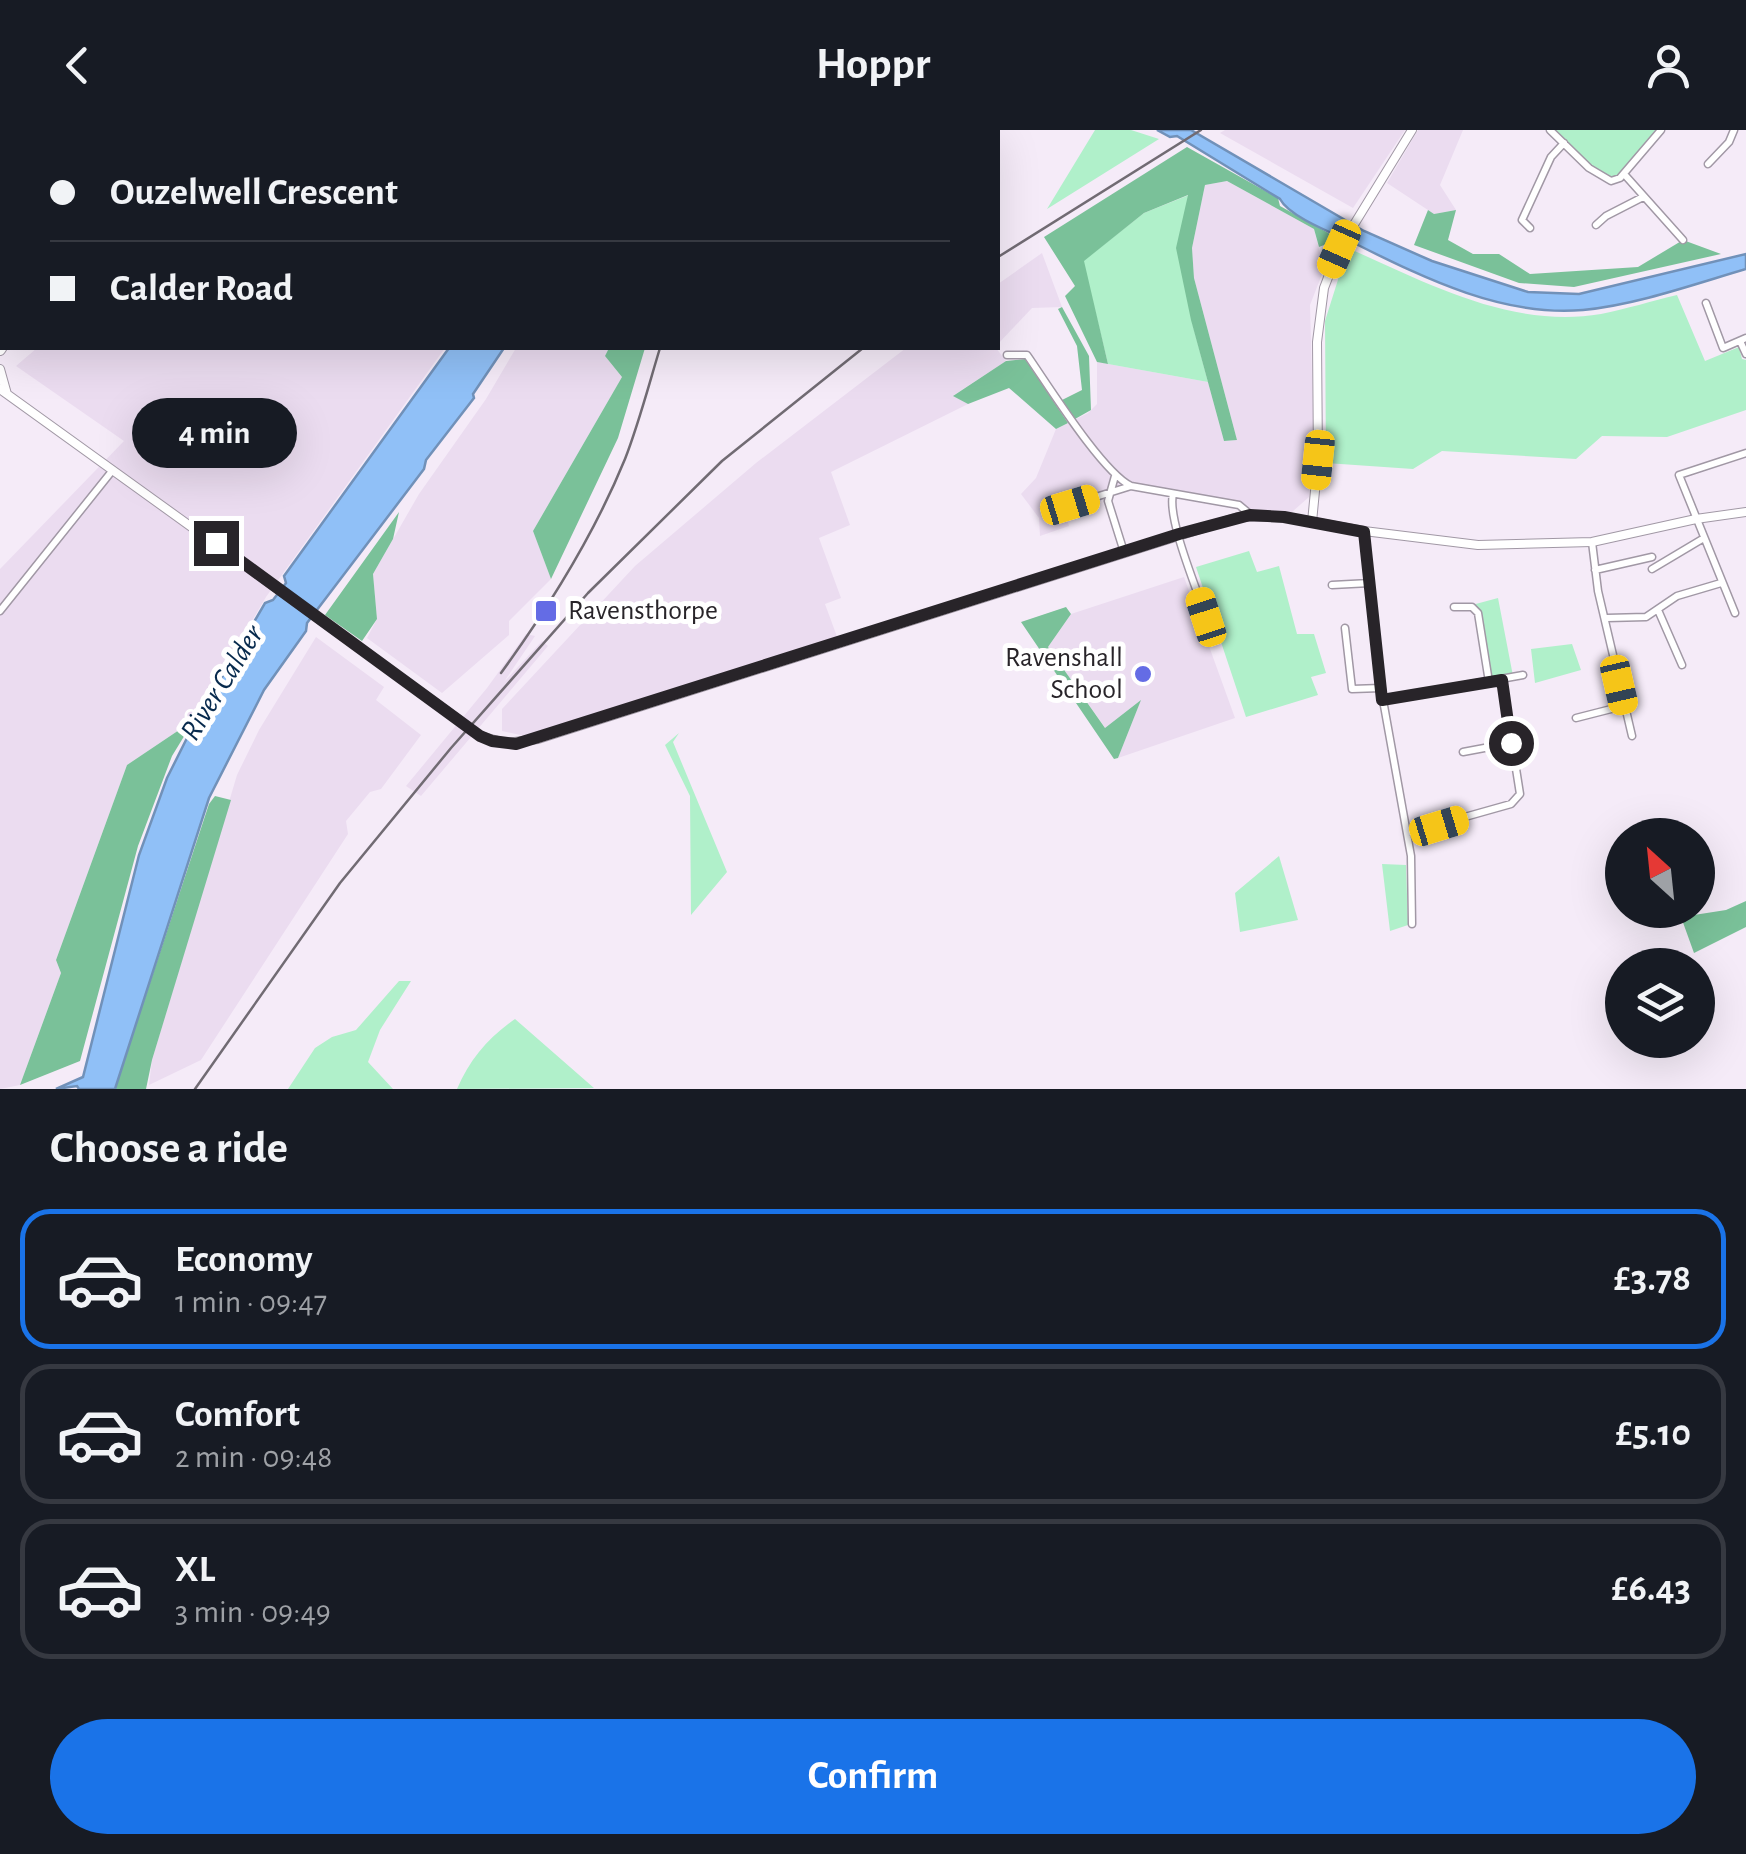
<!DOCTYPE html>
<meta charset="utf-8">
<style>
:root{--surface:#171b24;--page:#242831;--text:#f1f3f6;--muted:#9ea1a6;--line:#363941;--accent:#1a73e8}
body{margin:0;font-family:"Alegreya Sans",sans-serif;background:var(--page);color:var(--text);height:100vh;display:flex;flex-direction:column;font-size:38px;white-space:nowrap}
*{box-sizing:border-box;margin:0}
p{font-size:32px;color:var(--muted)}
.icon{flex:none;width:55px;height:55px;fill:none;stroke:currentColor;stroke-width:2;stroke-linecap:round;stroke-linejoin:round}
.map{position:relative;height:959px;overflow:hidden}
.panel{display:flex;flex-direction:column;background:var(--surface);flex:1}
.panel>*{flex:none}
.guide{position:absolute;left:0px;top:0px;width:1000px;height:220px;box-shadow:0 10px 40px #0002;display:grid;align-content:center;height:220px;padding:0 50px;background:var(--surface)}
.needle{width:65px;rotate:333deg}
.controls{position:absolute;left:1605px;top:688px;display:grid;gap:20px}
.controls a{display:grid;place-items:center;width:110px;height:110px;border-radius:50%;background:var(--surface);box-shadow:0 10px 40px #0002;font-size:50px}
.end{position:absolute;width:45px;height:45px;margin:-22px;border:12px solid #282429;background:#fff;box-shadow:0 0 0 5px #fff}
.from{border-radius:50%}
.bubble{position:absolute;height:70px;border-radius:35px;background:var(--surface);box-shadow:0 10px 40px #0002;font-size:32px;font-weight:600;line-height:70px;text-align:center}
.car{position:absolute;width:30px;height:60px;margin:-30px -15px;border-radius:12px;box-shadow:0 0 8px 2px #0007;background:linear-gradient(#f5c518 24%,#345 0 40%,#f5c518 0 76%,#345 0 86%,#f5c518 0)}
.guide b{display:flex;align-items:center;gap:35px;height:95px;font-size:38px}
.guide b+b{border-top:2px solid var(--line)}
.guide i{width:25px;height:25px;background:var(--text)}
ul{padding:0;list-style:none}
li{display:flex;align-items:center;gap:30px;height:140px;margin:0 20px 15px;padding:0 30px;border:5px solid var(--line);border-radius:30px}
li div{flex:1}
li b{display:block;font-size:38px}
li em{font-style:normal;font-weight:600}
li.on{border-color:var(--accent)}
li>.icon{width:90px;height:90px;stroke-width:1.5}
h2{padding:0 50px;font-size:45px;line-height:120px}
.action{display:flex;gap:20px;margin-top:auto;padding:20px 50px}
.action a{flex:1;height:115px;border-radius:60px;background:var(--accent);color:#fff;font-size:40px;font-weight:600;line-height:115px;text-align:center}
header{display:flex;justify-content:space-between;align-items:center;height:130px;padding:0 50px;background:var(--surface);font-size:45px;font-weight:600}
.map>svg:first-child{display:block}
</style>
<header><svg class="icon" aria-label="back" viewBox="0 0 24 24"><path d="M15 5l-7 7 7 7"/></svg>Hoppr<svg class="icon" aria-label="person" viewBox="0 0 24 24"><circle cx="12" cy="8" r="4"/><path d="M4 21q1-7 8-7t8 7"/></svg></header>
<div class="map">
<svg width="1746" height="959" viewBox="0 0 1746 959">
<rect width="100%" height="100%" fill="#f5ebf8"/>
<path fill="#ebdcf0" d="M1225 0H1405L1353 78 1220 3Z
M1418 0H1463L1440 55 1456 80 1434 84 1387 53Z
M1227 51 1314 99 1324 139 1310 175 1314 325 1309 367 1292 382 1258 380 1131 356 1064 377 1069 396 1040 406 1039 388 1021 364 1036 348 1056 299 1088 283 1097 274V232L1208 252 1224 311 1237 310 1194 148 1192 118 1205 55Z
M1042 123 1062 177 1032 178 998 214V154Z
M37 218H445L266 467 194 590 127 635 56 830 61 843 20 955 0 959V439L124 311 16 236Z
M516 218H609L605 226 622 247 533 401 551 449 509 491V505L442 563 367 508 377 489 373 444 419 364 486 269Z
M906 218H996L1006 231 954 265 968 274 831 342 850 395 819 408 841 468 825 474 839 512 538 609 502 601V579L635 436 756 333Z
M1184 447 1235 588 1118 628 1140 572 1106 599 1048 517 1071 484Z
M526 504 535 506 504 552 542 511 548 516 421 666 406 656 487 558Z
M316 507 384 557 376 570 421 605 381 659 370 662 346 691 348 704 201 930 149 955 152 930 237 645 259 600Z"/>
<path fill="#b0f0ca" d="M1095 0H1131L1159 9 1047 79Z
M1550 0H1661L1620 48H1602Z
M1189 65 1192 192 1208 252 1108 234 1083 131 1144 83Z
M1348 118C1427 153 1511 199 1601 184 1626 179 1652 171 1677 165L1705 231 1739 217 1742 229 1746 230V280L1667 307 1602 306 1576 329 1442 321 1413 339 1326 333 1325 191Z
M1249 421 1257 442 1279 436 1297 504H1314L1326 543 1311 547 1318 565 1246 587 1196 437Z
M1498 468 1513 546 1490 550 1479 482 1472 475Z
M1572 514 1581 540 1535 553 1531 519Z
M679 603 673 612 727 742 691 785 690 666 665 615Z
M1279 726 1298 790 1240 802 1235 763Z
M1382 734 1406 735 1408 795 1390 801Z
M399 851H411L380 900 368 932 393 959H288L315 918 332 907 356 900Z
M515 889 594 958 457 959C470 929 488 908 515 889Z"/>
<path fill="#7ac199" d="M1187 17 1278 68 1280 76 1339 109 1319 117 1314 99 1227 51 1205 55 1192 118 1194 148 1237 310 1224 311 1191 190 1176 118 1188 65 1144 83 1084 131 1108 234 1097 232 1065 166 1075 156 1044 107Z
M1428 80 1434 84 1456 80 1448 110 1473 124H1499L1530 144 1638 137 1683 110 1721 124 1574 157 1519 153 1414 115Z
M1062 177 1089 226 1091 280 1075 289 1062 270 1082 260 1077 216 1058 179Z
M609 218H645L618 308 551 449 533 401 622 247 605 226Z
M1025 229 1068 293 1056 299 1009 258 968 274 953 266 1006 231Z
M399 382 393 409 373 444 377 489 362 511 325 485Z
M1066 477 1071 484 1048 517 1105 598 1141 570 1118 628 1114 629 1021 492Z
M194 590 172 626 138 716 80 931 20 955 61 843 56 830 127 635Z
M215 666 231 670 152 930 146 959H115L209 674Z
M1746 771V797L1694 823 1681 787 1726 780Z"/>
<path fill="#90c0f7" stroke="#7191b9" stroke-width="2.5" d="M1157 0H1191L1364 101 1432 131 1528 162 1579 164 1746 124V139C1695 154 1636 175 1583 180 1504 187 1426 149 1358 115 1338 105 1290 88 1280 69L1177 6 1170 7Z
M449 218H504L473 264 474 268 426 330 424 339 307 493 306 501 264 560 209 668 115 959H79L77 956 56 959 83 947 139 725 167 648 190 602 265 473 273 470 286 453 284 446Z"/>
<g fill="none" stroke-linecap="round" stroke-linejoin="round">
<g stroke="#a198a5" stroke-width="9">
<path id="minor" d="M73 0 76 2
M177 0 178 2
M221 0 223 2
M1550 0 1589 38 1611 51 1620 48 1661 0
M1708 34 1729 12 1734 0
M1624 44 1683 110
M0 85 2 82
M1596 95 1606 86 1643 67
M1530 98 1522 90 1551 27 1564 13
M0 113 2 115
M1706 173 1723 218 1746 208
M0 208 2 211
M1740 211 1746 224
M1007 225H1027C1048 255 1102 342 1131 356
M1115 346 1108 371 1124 422
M1173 364C1167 389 1197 459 1206 487
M1070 375 1131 356 1239 375 1251 385
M1364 401 1383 570 1411 726 1412 794
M1592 412 1598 461 1632 606
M1652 439 1704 408
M1595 440 1652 427
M1332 455 1370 453
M1454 477H1472L1478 483 1489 552
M1658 480 1682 535
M0 481 112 341
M1735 483 1679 345 1746 323
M1607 488 1646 487 1677 466 1721 453
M1345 498 1352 559 1381 558
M1383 570 1523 545
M1576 588 1623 576
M1463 622 1511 613
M1408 703 1511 674 1520 664 1502 550"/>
</g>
<g stroke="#a198a5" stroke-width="10">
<path id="tertiary" d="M0 239 7 264
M0 259 455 587
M1312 392 1318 330 1317 212 1324 158 1339 119 1412 0
M480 606 506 613 538 609 1238 387H1285L1364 401 1478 415 1592 412 1696 389 1746 382"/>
</g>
<g stroke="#a198a5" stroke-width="12">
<path id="trunk" d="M337 2 340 0
M0 220 2 217"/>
</g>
<use href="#minor" stroke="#fff" stroke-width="6"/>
<use href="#tertiary" stroke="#fff" stroke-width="8"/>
<use href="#trunk" stroke="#fff" stroke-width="10"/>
<path stroke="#716b73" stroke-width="2.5" d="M708 2 709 0
M998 127 1201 0
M501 543C549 477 594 405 625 329 639 293 649 254 660 218
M195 959 340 753 451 618 588 463 722 331 863 218"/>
<g stroke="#a198a5" stroke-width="10" stroke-linecap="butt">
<path id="tertiary-bridge" d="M455 587 480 606"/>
</g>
<use href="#tertiary-bridge" stroke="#fff" stroke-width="8"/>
</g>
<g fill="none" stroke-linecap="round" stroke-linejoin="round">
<path stroke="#282429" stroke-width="12" d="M216 413 480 606 492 611 516 614 1179 404 1250 385 1284 387 1364 402 1382 570 1502 550 1511 613"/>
</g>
<g fill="#646ce5" stroke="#fff" stroke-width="4">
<rect x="534" y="469" width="24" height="24" rx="5"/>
<circle cx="1143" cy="544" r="10"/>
</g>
<g text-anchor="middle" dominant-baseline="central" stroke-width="10" stroke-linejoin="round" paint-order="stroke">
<g font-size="28" fill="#282429" stroke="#fff" text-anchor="start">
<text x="568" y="481">Ravensthorpe</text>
<text x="1123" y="528" text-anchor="end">Ravenshall<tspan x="1123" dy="32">School</tspan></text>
</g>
<g font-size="30" font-style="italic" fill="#072a4d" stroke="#fff">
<text transform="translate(222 553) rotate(-58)">River Calder</text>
</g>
</g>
</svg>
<div class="controls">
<a><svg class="needle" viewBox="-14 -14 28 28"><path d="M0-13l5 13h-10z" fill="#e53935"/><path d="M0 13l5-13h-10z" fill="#9ea1a6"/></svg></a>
<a><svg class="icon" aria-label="layers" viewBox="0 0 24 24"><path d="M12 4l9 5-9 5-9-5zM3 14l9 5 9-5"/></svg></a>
</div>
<i class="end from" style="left:1511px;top:613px"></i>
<i class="end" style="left:216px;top:413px"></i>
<div class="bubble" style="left:132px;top:268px;width:165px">4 min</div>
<i class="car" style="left:1339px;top:119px;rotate:204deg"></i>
<i class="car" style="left:1318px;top:330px;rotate:186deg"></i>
<i class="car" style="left:1070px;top:375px;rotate:73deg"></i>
<i class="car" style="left:1206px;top:487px;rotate:342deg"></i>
<i class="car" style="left:1619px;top:555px;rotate:167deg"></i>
<i class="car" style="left:1439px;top:696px;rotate:73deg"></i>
<div class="guide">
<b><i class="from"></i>Ouzelwell Crescent</b>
<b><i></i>Calder Road</b>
</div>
</div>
<section class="panel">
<h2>Choose a ride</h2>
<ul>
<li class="on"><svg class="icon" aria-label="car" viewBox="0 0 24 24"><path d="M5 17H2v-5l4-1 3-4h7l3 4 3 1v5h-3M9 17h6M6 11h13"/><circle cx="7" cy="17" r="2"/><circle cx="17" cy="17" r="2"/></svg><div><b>Economy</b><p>1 min · 09:47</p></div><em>£3.78</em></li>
<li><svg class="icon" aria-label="car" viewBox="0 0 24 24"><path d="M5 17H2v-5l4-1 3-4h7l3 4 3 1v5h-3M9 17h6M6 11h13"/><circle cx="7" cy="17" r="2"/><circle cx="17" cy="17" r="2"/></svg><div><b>Comfort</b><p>2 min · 09:48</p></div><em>£5.10</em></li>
<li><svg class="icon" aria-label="car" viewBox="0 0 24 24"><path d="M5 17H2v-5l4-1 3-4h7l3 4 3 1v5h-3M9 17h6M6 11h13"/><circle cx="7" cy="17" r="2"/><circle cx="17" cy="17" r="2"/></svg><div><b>XL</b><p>3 min · 09:49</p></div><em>£6.43</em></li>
</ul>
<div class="action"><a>Confirm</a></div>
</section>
